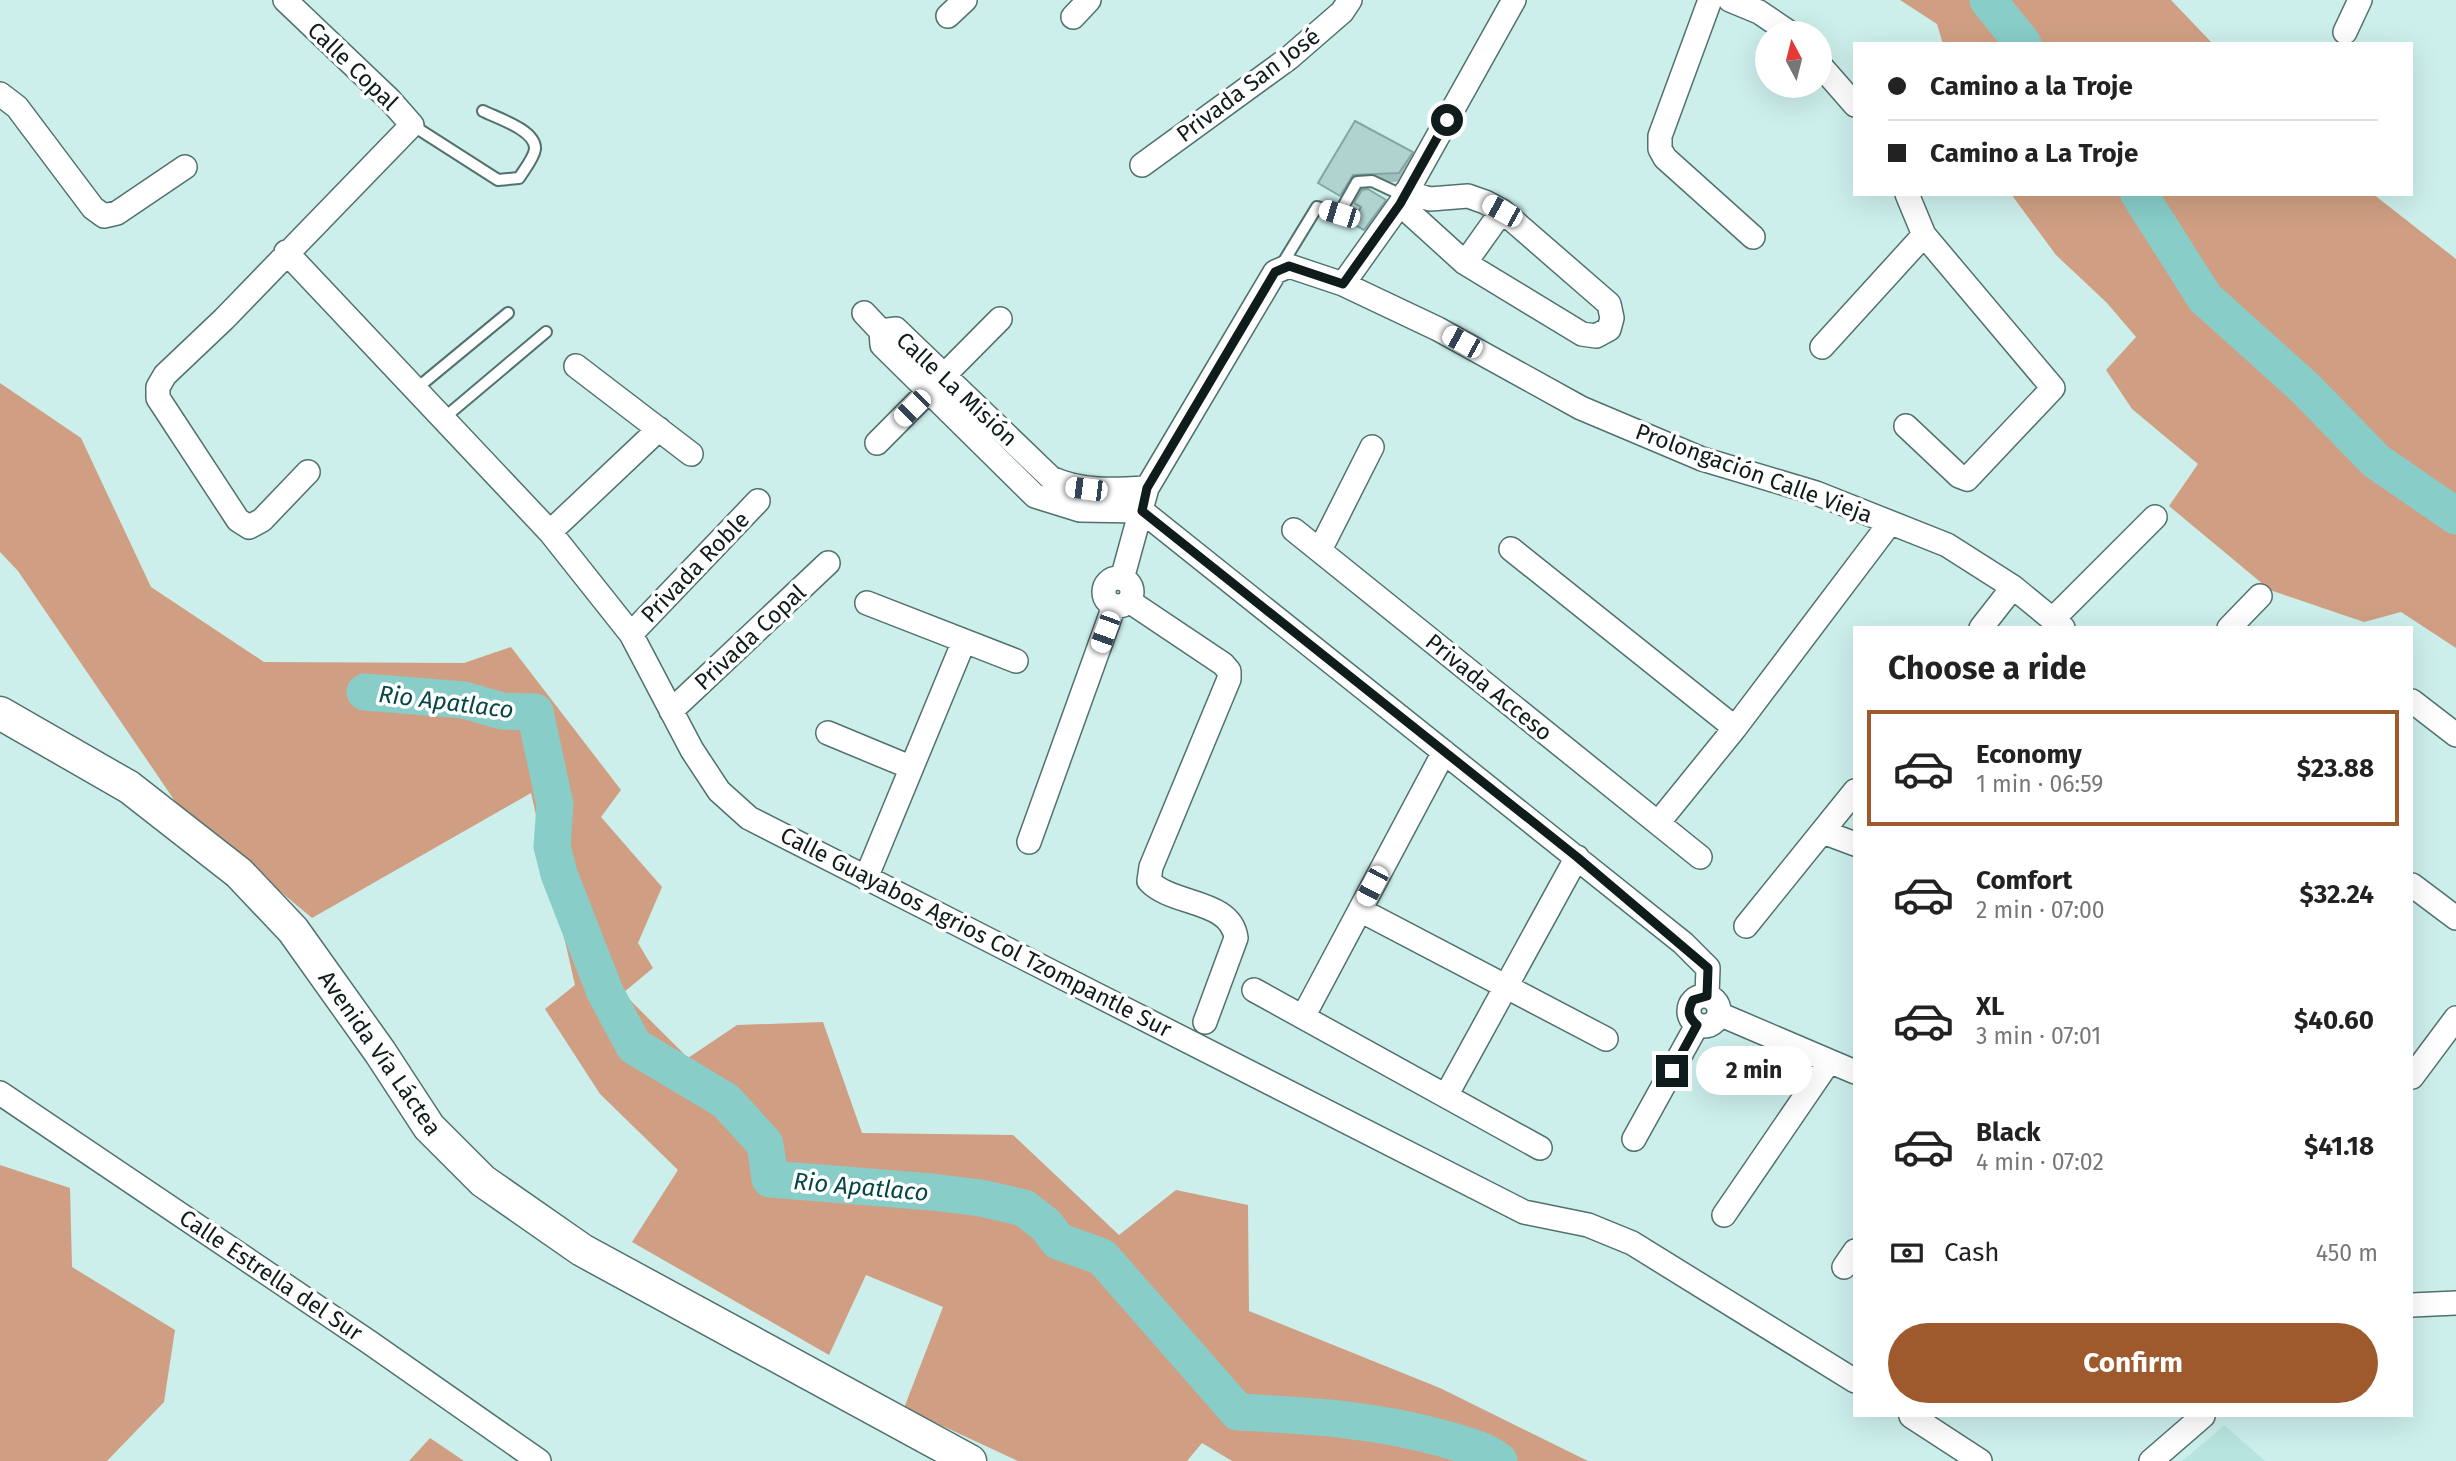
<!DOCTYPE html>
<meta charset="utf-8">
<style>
:root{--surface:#fff;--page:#f6f6f6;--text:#222;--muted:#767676;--line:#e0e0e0;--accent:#9e592c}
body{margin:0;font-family:"Fira Sans",sans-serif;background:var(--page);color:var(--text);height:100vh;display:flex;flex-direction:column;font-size:26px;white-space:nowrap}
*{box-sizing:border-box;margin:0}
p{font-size:23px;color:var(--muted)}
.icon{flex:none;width:38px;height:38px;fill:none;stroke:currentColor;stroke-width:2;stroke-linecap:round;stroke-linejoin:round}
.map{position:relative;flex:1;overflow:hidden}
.details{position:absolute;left:1853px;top:626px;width:560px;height:791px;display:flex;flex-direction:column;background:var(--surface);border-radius:0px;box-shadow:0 7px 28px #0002}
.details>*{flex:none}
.guide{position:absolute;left:1853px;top:42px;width:560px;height:154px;border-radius:0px;box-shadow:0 7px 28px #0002;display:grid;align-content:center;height:154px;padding:0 35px;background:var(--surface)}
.needle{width:46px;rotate:353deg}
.buttons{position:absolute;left:1755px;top:21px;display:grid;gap:14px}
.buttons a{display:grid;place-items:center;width:77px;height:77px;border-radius:50%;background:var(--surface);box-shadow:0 7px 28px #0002;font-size:35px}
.end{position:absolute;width:32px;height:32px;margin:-16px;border:9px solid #0f1c1b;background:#fff;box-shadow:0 0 0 4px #fff}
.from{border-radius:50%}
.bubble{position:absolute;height:49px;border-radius:24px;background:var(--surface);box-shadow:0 7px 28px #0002;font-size:23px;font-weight:700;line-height:49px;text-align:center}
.car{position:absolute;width:21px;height:42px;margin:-21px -10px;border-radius:9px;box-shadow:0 0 5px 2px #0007;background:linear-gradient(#fff 24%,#345 0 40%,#fff 0 76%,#345 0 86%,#fff 0)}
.guide b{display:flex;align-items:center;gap:24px;height:66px;font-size:26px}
.guide b+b{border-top:2px solid var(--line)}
.guide i{width:18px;height:18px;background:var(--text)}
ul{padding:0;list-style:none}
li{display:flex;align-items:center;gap:21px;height:116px;margin:0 14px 10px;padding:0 21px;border:4px solid transparent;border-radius:0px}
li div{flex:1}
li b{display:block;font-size:26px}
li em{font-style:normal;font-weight:700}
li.selected{border-color:var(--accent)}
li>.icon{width:63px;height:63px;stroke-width:1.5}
h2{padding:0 35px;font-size:32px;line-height:84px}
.pay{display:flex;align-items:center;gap:18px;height:77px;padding:0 35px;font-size:26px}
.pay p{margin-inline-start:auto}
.cta{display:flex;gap:14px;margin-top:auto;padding:14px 35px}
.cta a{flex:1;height:80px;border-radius:42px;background:var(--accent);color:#fff;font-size:28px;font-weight:700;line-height:80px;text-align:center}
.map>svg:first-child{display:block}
</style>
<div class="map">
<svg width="2456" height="1461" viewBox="0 0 2456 1461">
<rect width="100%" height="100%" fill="#ccefec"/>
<path fill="#b8e4e0" d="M2224 1425 2265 1461H2182L2220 1429Z"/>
<path fill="#d09f83" d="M1900 0H2171L2213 44H1943L1937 24Z
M2011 194H2373L2456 259V648L2401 612 2364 622 2270 590 2169 506 2198 464 2132 409 2106 370 2136 337 2107 303 2056 255Z
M0 383 81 438 151 587 264 662 464 663 511 647 621 790 601 817 662 887 638 943 653 968 623 993 688 1058 737 1025 823 1022 862 1133 1013 1135 1119 1235 1176 1190 1248 1205 1249 1311 1440 1388 1588 1461H1232L1202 1443 1187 1461H1018L904 1408 943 1307 866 1275 829 1355 632 1242 678 1170 600 1094 545 1009 575 985 531 793 312 918 179 807 18 571 0 552Z
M0 1165 70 1188 72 1267 175 1330 164 1402 107 1461H0Z
M430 1438 464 1461H409Z"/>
<path fill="#0003" d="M1356 123 1427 162 1415 181 1369 183 1364 191 1400 210 1380 238 1354 222 1363 206 1335 191Z"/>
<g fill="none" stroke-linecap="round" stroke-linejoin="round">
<path stroke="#88cdc8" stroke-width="37" d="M1988 0 2023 44
M2139 194 2205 298 2305 388 2376 461 2456 516
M365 692 464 700 502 711 535 712 555 805 552 846 559 874 605 992 634 1046 726 1101 765 1144 770 1179 932 1192 981 1198 1024 1208 1046 1225 1058 1241 1102 1257 1238 1412C1311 1416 1374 1419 1445 1439 1464 1445 1482 1448 1499 1461"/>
</g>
<path fill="#b1d3d0" stroke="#84a5a3" stroke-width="2" d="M1355 121 1413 152 1399 173 1353 175 1340 196 1318 183Z
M1368 189 1386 200 1364 230 1351 223 1361 207 1354 203 1362 190Z"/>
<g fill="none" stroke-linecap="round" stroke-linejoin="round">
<g stroke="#51716f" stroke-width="14">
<path id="lane" d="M412 125 498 180 519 178C524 170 534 158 535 149 536 130 497 118 483 111
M1281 266 1317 207 1339 214 1357 182 1372 181 1404 196
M416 389 508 313
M444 418 546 332"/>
</g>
<g stroke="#51716f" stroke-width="26">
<path id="street" d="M285 0 390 100 412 125 224 319 165 375 158 387V398L238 520 249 527 262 520 308 472
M1710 0 1660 136V149L1665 158 1753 237
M1730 0 1759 12 1790 33
M948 16 965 0
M1073 17 1089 0
M2345 32 2360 0
M1820 65 1855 105
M0 94 17 107 93 208 104 216 117 213 185 167
M1142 165 1289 58 1342 12 1350 0
M1400 204 1465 263 1582 334 1596 336 1609 329 1612 318 1609 304 1502 211 1485 202 1468 196 1430 199 1406 192
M286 252 550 532 631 634 692 750 719 791 749 818 1524 1212 1588 1225 1632 1243 1855 1381
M1465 263 1502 211
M1343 284 1400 204 1514 0
M864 313 881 331
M881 331 882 345 1035 496 1080 510 1142 511
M881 331 896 329 1051 478C1082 492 1113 490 1147 488
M1822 347 1924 235
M576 366 691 454
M1906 426 1959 476 1967 479 2053 388 1924 235 1907 194
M877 443 1000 319
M1142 511 1683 943 1708 968 1707 996
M1294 530 1700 857
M550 532 659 429
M1511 549 1735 728
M1320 550 1372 447
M1104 592a14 14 0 1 1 28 0a14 14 0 1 1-28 0Z
M1122 579 1147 488 1275 272 1289 266 1343 284 1438 329 1581 408 1702 459 1816 493 1947 545 2013 587 2063 628
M1129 601 1223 664 1229 671V679L1151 867 1149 881C1172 906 1231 899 1236 938L1205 1022
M867 603 1016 661
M2053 619 2155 517
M1981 628 2013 587
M2229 628 2260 596
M631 634 758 501
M2412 701 2456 735
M671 711 828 563
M828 733 910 767
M1658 823 1735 728 1890 523
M1823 832 1855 844
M1029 842 1114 606
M866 878 964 641
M2412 885 2456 918
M1360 910 1606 1039
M1746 926 1855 791
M1254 990 1540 1148
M1689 1011a15 15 0 1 1 30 0a15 15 0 1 1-30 0Z
M1719 1014 1855 1072
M1303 1017 1444 752
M2412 1077 2456 1018
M0 1093 369 1342 539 1461
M1447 1094 1577 857
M1634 1139 1697 1025
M1724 1215 1828 1063
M1844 1267 1855 1251
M2412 1305 2456 1303
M1911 1416 1980 1461
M2151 1461 2203 1416"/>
</g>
<g stroke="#51716f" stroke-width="35">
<path id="secondary" d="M0 713 129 787 239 873 293 930 380 1052 429 1127 483 1181 582 1250 970 1461"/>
</g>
<use href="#lane" stroke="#fff" stroke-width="10"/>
<use href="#street" stroke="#fff" stroke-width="23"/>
<use href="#secondary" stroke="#fff" stroke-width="32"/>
</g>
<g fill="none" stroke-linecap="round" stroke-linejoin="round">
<path stroke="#0f1c1b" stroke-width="9" d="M1447 120 1400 204 1343 284 1289 266 1275 272 1147 488 1142 511 1577 857 1708 968 1707 996 1693 1000C1687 1011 1688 1017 1697 1025L1672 1071"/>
</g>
<g text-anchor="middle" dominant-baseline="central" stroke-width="7" stroke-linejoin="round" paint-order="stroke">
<g font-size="23" fill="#0f1c1b" stroke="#fff">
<text transform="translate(353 66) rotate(44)">Calle Copal</text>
<text transform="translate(1248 85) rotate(-37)">Privada San José</text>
<text transform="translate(957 389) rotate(43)">Calle La Misión</text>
<text transform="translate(1754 473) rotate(20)">Prolongación Calle Vieja</text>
<text transform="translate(695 567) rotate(-46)">Privada Roble</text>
<text transform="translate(750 637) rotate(-43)">Privada Copal</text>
<text transform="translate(1489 687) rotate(39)">Privada Acceso</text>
<text transform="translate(976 932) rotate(27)">Calle Guayabos Agrios Col Tzompantle Sur</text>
<text transform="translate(380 1053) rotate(55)">Avenida Vía Láctea</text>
<text transform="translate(271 1275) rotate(34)">Calle Estrella del Sur</text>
</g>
<g font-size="24" font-style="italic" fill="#054745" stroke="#fff">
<text transform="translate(446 702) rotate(7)">Rio Apatlaco</text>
<text transform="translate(861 1187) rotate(5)">Rio Apatlaco</text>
</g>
</g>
</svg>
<div class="buttons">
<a><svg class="needle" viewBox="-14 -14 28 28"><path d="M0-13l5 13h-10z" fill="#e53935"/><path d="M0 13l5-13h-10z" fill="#767676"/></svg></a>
</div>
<i class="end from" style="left:1447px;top:120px"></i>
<i class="end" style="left:1672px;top:1071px"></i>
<div class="bubble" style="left:1696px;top:1046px;width:116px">2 min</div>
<i class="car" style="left:1502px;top:211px;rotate:299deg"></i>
<i class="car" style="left:1339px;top:214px;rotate:287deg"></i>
<i class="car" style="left:1462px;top:342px;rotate:299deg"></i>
<i class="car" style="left:912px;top:408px;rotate:225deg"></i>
<i class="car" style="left:1086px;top:489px;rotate:277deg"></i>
<i class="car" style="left:1105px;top:632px;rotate:200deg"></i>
<i class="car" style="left:1372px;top:886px;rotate:208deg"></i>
<div class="guide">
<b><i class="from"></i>Camino a la Troje</b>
<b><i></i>Camino a La Troje</b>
</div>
<section class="details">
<h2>Choose a ride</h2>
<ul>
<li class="selected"><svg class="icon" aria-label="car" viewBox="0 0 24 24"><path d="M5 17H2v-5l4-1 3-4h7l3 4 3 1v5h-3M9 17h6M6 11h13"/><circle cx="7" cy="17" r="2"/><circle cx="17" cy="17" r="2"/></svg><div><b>Economy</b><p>1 min · 06:59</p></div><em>$23.88</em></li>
<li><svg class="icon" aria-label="car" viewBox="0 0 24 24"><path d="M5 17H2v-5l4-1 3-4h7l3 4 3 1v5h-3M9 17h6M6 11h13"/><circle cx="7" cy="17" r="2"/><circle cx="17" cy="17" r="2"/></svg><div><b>Comfort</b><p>2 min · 07:00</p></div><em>$32.24</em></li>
<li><svg class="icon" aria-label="car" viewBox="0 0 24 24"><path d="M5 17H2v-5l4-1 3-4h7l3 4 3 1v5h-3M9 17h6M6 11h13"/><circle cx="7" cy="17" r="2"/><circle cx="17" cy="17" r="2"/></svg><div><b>XL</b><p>3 min · 07:01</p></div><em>$40.60</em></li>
<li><svg class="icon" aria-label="car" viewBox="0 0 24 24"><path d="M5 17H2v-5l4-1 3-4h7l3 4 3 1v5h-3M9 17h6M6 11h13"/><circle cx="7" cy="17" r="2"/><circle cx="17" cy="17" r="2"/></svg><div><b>Black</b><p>4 min · 07:02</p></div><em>$41.18</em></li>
</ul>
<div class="pay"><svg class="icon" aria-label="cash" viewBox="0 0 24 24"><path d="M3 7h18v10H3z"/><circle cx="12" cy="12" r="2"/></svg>Cash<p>450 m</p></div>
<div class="cta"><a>Confirm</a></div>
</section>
</div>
